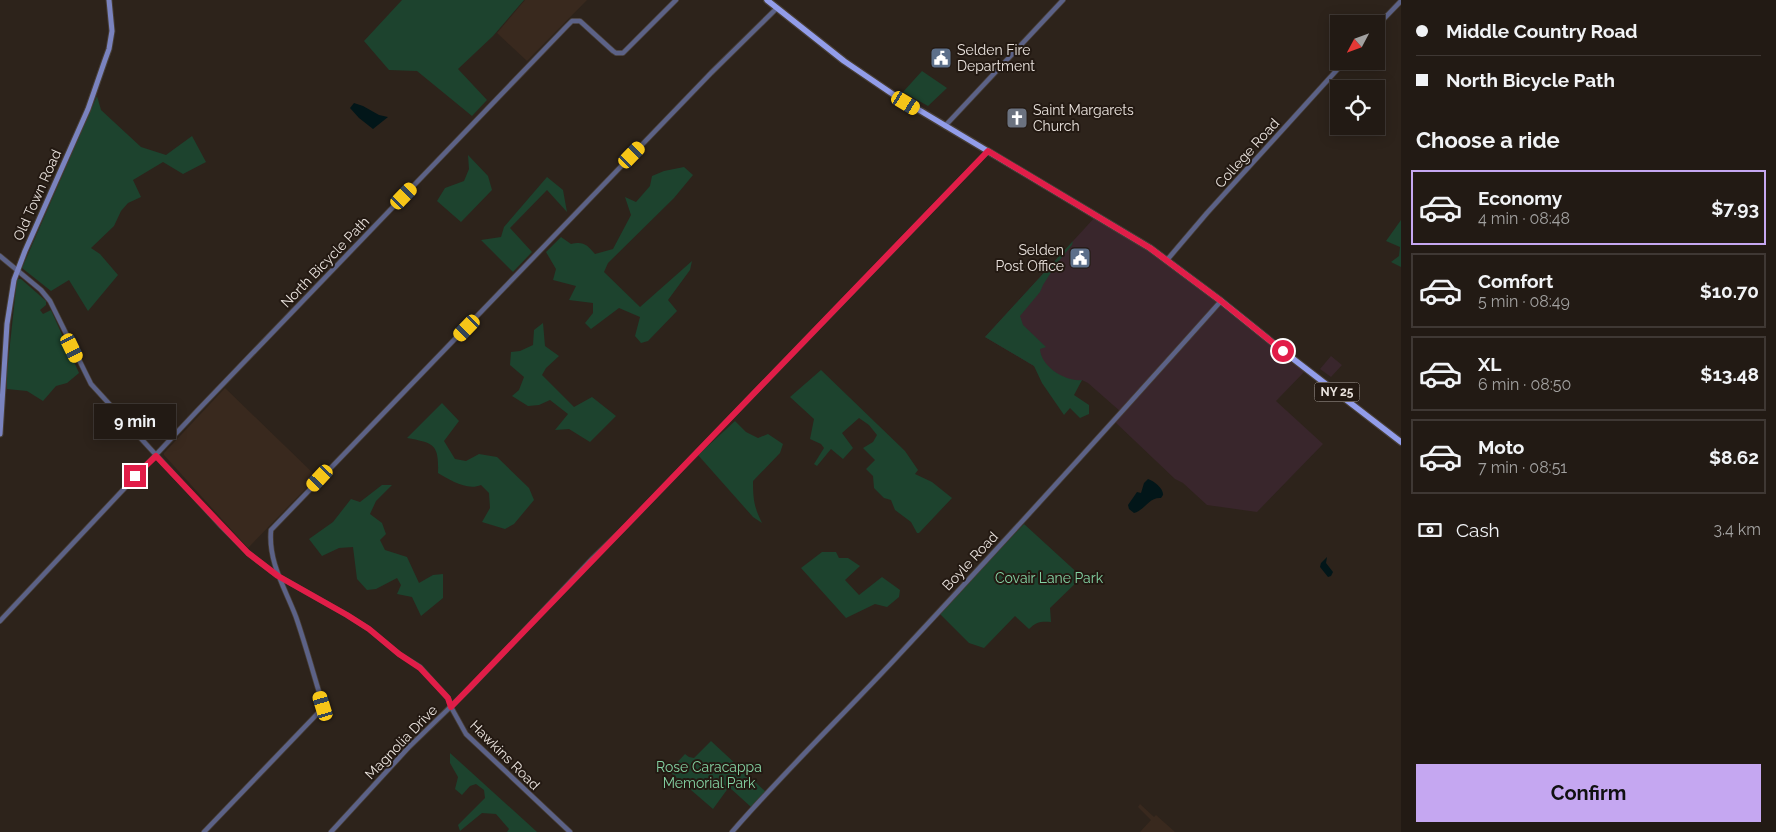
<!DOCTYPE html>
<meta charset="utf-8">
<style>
:root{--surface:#221a14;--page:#2e2722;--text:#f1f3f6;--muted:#a2a1a0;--line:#3f3834;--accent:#c5a7f1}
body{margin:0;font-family:Raleway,sans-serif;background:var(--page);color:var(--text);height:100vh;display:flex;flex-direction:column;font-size:19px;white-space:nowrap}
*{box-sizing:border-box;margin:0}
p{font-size:16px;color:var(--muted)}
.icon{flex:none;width:28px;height:28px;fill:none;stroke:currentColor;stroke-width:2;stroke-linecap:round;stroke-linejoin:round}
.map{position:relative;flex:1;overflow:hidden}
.sheet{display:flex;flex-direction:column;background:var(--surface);width:375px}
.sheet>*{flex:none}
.guide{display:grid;align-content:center;height:110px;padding:0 15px;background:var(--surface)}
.needle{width:32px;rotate:229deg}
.tools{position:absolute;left:1330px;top:15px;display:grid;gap:10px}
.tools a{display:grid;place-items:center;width:55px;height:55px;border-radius:0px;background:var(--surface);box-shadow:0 2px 12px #0003,0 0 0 1px var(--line);font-size:25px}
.end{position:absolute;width:22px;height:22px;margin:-11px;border:6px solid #e11d48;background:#fff;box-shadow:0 0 0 2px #fff}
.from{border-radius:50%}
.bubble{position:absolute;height:35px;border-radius:0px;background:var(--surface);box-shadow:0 2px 12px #0003,0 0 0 1px var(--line);font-size:16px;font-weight:700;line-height:35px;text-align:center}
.car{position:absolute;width:15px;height:30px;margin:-15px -8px;border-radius:6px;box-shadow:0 0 4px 1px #0007;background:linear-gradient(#f5c518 24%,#345 0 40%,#f5c518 0 76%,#345 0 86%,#f5c518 0)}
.guide b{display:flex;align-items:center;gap:18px;height:48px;font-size:19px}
.guide b+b{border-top:1px solid var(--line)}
.guide i{width:12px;height:12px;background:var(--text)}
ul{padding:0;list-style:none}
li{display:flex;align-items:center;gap:15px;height:75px;margin:0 10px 8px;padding:0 5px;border:2px solid var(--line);border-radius:0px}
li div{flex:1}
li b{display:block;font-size:19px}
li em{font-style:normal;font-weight:700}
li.selected{border-color:var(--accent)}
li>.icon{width:45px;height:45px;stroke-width:1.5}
h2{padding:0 15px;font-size:22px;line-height:60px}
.pay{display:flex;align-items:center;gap:12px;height:55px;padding:0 15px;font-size:19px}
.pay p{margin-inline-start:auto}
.action{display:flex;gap:10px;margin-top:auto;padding:10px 15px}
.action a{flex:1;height:58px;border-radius:0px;background:var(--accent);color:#111;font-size:20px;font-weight:700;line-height:58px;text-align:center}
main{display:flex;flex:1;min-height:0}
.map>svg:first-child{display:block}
</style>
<main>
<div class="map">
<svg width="1401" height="832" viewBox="0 0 1401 832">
<rect width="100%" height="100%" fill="#2d231b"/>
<path fill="#39262c" d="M1096 216 1150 248 1307 369 1276 401 1323 444 1257 512 1207 505 1183 483 1175 479 1114 421 1121 412 1088 383 1082 380 1068 395 1034 366 985 337Z
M1331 356 1342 365 1331 377 1320 369Z"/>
<path fill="#39291e" d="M525 0H587L527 61 497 33Z
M225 388 317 477 248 548 164 455V453Z
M1140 804 1154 817 1156 815 1175 832H1140L1151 820 1138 807Z"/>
<path fill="#1d432e" d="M402 0H524L493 36 458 69 487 100 472 116 417 71 389 70 364 41Z
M922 71 947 88 928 106 903 92Z
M97 96 101 110 141 147 166 155 192 136 206 162 183 174 163 162 133 180 141 197 128 203 121 211 114 226 91 248 100 254 118 275 88 311 69 280 51 291 22 268Z
M468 155 488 176 492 190 461 222 437 201 445 188 464 181 469 169Z
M684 167 693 175 674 198 608 263 604 272 640 307 692 261 690 270 668 300 677 311 648 341 641 343 635 336 640 317 619 308 591 329 585 323 593 313V303L569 300 576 286 553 280 556 269 546 252 561 237 571 244C584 241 587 245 595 254L613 249 631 215 625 197 636 202 650 186 652 176 664 171Z
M547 177 563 190 567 212 547 190 510 228 532 252 513 272 481 240 501 237 504 227Z
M1401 220V267L1391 262 1399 256 1400 247 1386 241Z
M1073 241 1072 245 1057 263 1043 285 1040 292 1020 316 1023 325 1046 347 1040 349C1041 367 1066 382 1082 380L1074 395 1089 405V414L1080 418 1070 408 1064 415 1042 383 1034 366 985 337Z
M17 279H21L46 301V305L40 310 43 314 51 310 79 373 67 383 56 386 43 401 27 391 7 389V372Z
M543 323 545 346 559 356 546 368 542 375 574 407 592 397 616 416 590 442 569 429 555 430 568 414 550 400 539 405 528 406 512 396 519 390 524 377 510 365 511 352 520 351 533 345 534 330Z
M821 370 905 451 918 470 915 474 932 482 952 498 919 533H917L911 522 895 510 891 500 884 498 874 488 873 476 866 469 875 460 863 448 873 442 877 435 869 425 859 418 842 433 853 448 843 459 831 449 817 466 814 464 824 448 821 444 810 439 814 419 790 397Z
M442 403 459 421 444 441 455 459 466 461 479 454 497 457 529 488 534 500 514 524 505 529 482 522 490 508 489 493 481 485C467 491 450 480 438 473 439 444 434 443 407 438Z
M735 421 746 432 758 438 768 434 783 444 780 453 753 481C753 499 754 507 762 523L753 517 698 455Z
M382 485H392L376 501 370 514 382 523 386 534 380 540 385 550 407 557 419 583 433 575 443 574V598L421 616 412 597 397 594 401 585 397 578 376 589 367 590 357 579 353 547 339 548 322 556 309 539 333 522 351 499 360 502Z
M1024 524 1082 577 1050 608 1051 622C1041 621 1036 622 1029 629L1015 616 984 648 969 643 939 613Z
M822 552H836L839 558H848L860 566 845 580 859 595 882 577 900 590 899 597 887 607 875 604 846 618 801 568Z
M711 741 766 792 751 807 729 787 713 809 669 771 685 754 689 757 694 758Z
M450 753 536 831 537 832H507L509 829 496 814 482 813 460 831 458 825 485 798 484 790 476 784 470 786 462 795 455 789 458 777 450 763Z"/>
<path fill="#021619" d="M354 103 363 106 379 115 388 117 373 129 359 118 350 108Z
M1148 479C1154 481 1164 489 1163 495L1161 498C1149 497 1145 510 1134 513L1129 509 1128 505 1137 492 1141 493 1144 483Z
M1327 557 1326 563 1333 572 1331 576 1328 577 1320 567 1321 563Z"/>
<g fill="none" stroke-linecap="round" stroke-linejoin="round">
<g stroke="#473e36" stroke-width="6">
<path id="tertiary" d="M1376 27 1401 1
M945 126 1063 0
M0 256 41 290 50 301 91 384 222 527 248 553 278 576 347 615 369 629 399 654 420 667 448 698 451 707 466 734 570 832
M1167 260 1207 213 1345 61
M0 621 197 411 566 27 572 21H580L613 51 616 53H623L676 0
M204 832 319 712 323 705C314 676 306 646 296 617 285 588 268 562 271 530L711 73 777 8
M331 832 409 747 472 686 591 560 624 528 988 151
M732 832C784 772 841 717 895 659 1005 541 1114 421 1221 301"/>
</g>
<g stroke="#473e36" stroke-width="7">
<path id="secondary" d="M0 434 7 324 14 280 25 251 88 109 105 60 109 49 112 31 109 0"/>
</g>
<g stroke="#473e36" stroke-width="8">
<path id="primary" d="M767 0 844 61 894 95 1150 248 1221 301 1283 351 1401 442"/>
</g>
<use href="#tertiary" stroke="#5c6287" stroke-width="4.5"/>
<use href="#secondary" stroke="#7a83bf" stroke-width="5"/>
<use href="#primary" stroke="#929dea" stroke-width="5.5"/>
</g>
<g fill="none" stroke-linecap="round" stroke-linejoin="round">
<path stroke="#e11d48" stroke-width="6" d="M135 476 156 456 248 553 278 576 347 615 369 629 399 654 420 668 448 698 451 707 988 151 1150 248 1221 301 1283 351"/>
</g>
<defs>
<g id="civic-square" transform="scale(1.125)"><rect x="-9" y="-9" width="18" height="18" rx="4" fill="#5c6f8a" stroke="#231912"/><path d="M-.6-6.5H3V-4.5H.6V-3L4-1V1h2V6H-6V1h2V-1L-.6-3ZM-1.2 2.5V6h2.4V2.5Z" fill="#fff"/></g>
<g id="church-square" transform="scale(1.125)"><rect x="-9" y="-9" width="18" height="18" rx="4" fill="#6b7280" stroke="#231912"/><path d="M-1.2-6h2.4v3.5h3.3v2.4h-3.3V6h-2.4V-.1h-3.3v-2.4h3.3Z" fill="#fff"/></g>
</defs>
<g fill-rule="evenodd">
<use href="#civic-square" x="941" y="58"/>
<use href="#church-square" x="1017" y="118"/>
<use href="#civic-square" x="1080" y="258"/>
</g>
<g text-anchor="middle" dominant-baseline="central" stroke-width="4" stroke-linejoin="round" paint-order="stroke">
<rect fill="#231912" stroke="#aea6a1" stroke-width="1" x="1314.5" y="382.5" width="45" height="19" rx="4"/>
<g font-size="12" font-weight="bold" fill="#eae3de">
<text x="1337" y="392">NY 25</text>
</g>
<g font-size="14" fill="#eae3de" stroke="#231912" text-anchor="start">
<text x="957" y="50">Selden Fire<tspan x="957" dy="16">Department</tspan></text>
<text x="1033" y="110">Saint Margarets<tspan x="1033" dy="16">Church</tspan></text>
<text x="1064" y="250" text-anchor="end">Selden<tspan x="1064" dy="16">Post Office</tspan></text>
</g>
<g font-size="14" fill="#eae3de" stroke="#231912">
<text transform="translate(1247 153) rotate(-48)">College Road</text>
<text transform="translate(37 195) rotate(-66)">Old Town Road</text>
<text transform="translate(325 262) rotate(-46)">North Bicycle Path</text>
<text transform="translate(970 561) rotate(-47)">Boyle Road</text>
<text transform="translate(401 742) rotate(-46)">Magnolia Drive</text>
<text transform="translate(505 755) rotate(45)">Hawkins Road</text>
</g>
<g font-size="14" fill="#84d2a3" stroke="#231912">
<text x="1049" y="578">Covair Lane Park</text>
<text x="709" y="767">Rose Caracappa<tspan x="709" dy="16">Memorial Park</tspan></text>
</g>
</g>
</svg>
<div class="tools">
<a><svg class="needle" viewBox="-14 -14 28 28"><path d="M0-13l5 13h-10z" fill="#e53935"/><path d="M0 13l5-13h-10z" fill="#a2a1a0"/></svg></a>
<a><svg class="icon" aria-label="locate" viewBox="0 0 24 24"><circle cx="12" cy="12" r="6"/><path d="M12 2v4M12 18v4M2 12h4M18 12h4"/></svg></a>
</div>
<i class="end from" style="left:1283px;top:351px"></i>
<i class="end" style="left:135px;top:476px"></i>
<div class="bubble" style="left:94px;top:404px;width:82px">9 min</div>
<i class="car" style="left:906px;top:103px;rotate:121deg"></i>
<i class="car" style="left:632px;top:155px;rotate:44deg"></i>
<i class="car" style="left:404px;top:196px;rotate:44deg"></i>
<i class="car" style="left:467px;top:328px;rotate:224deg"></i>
<i class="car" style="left:72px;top:348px;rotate:154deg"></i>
<i class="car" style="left:320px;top:478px;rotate:223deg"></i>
<i class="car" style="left:323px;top:706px;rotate:343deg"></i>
</div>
<section class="sheet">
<div class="guide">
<b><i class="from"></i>Middle Country Road</b>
<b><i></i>North Bicycle Path</b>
</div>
<h2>Choose a ride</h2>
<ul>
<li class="selected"><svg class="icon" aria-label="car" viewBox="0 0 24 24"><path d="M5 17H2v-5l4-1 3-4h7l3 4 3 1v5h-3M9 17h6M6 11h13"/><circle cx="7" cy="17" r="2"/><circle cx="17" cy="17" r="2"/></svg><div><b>Economy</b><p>4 min · 08:48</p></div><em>$7.93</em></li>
<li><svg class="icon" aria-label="car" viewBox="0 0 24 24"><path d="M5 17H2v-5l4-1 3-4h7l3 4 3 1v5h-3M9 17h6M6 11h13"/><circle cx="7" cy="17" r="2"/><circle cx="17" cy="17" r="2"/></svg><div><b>Comfort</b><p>5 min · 08:49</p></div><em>$10.70</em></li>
<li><svg class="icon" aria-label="car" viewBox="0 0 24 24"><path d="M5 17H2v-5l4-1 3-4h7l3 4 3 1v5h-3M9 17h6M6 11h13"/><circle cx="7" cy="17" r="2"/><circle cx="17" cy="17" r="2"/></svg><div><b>XL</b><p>6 min · 08:50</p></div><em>$13.48</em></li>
<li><svg class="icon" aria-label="car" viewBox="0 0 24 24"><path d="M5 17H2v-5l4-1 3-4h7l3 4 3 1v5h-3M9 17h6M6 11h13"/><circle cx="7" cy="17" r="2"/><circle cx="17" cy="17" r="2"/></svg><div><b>Moto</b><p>7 min · 08:51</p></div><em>$8.62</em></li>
</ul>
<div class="pay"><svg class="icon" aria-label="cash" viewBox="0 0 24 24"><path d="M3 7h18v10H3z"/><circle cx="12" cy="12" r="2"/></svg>Cash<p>3.4 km</p></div>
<div class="action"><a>Confirm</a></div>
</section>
</main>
